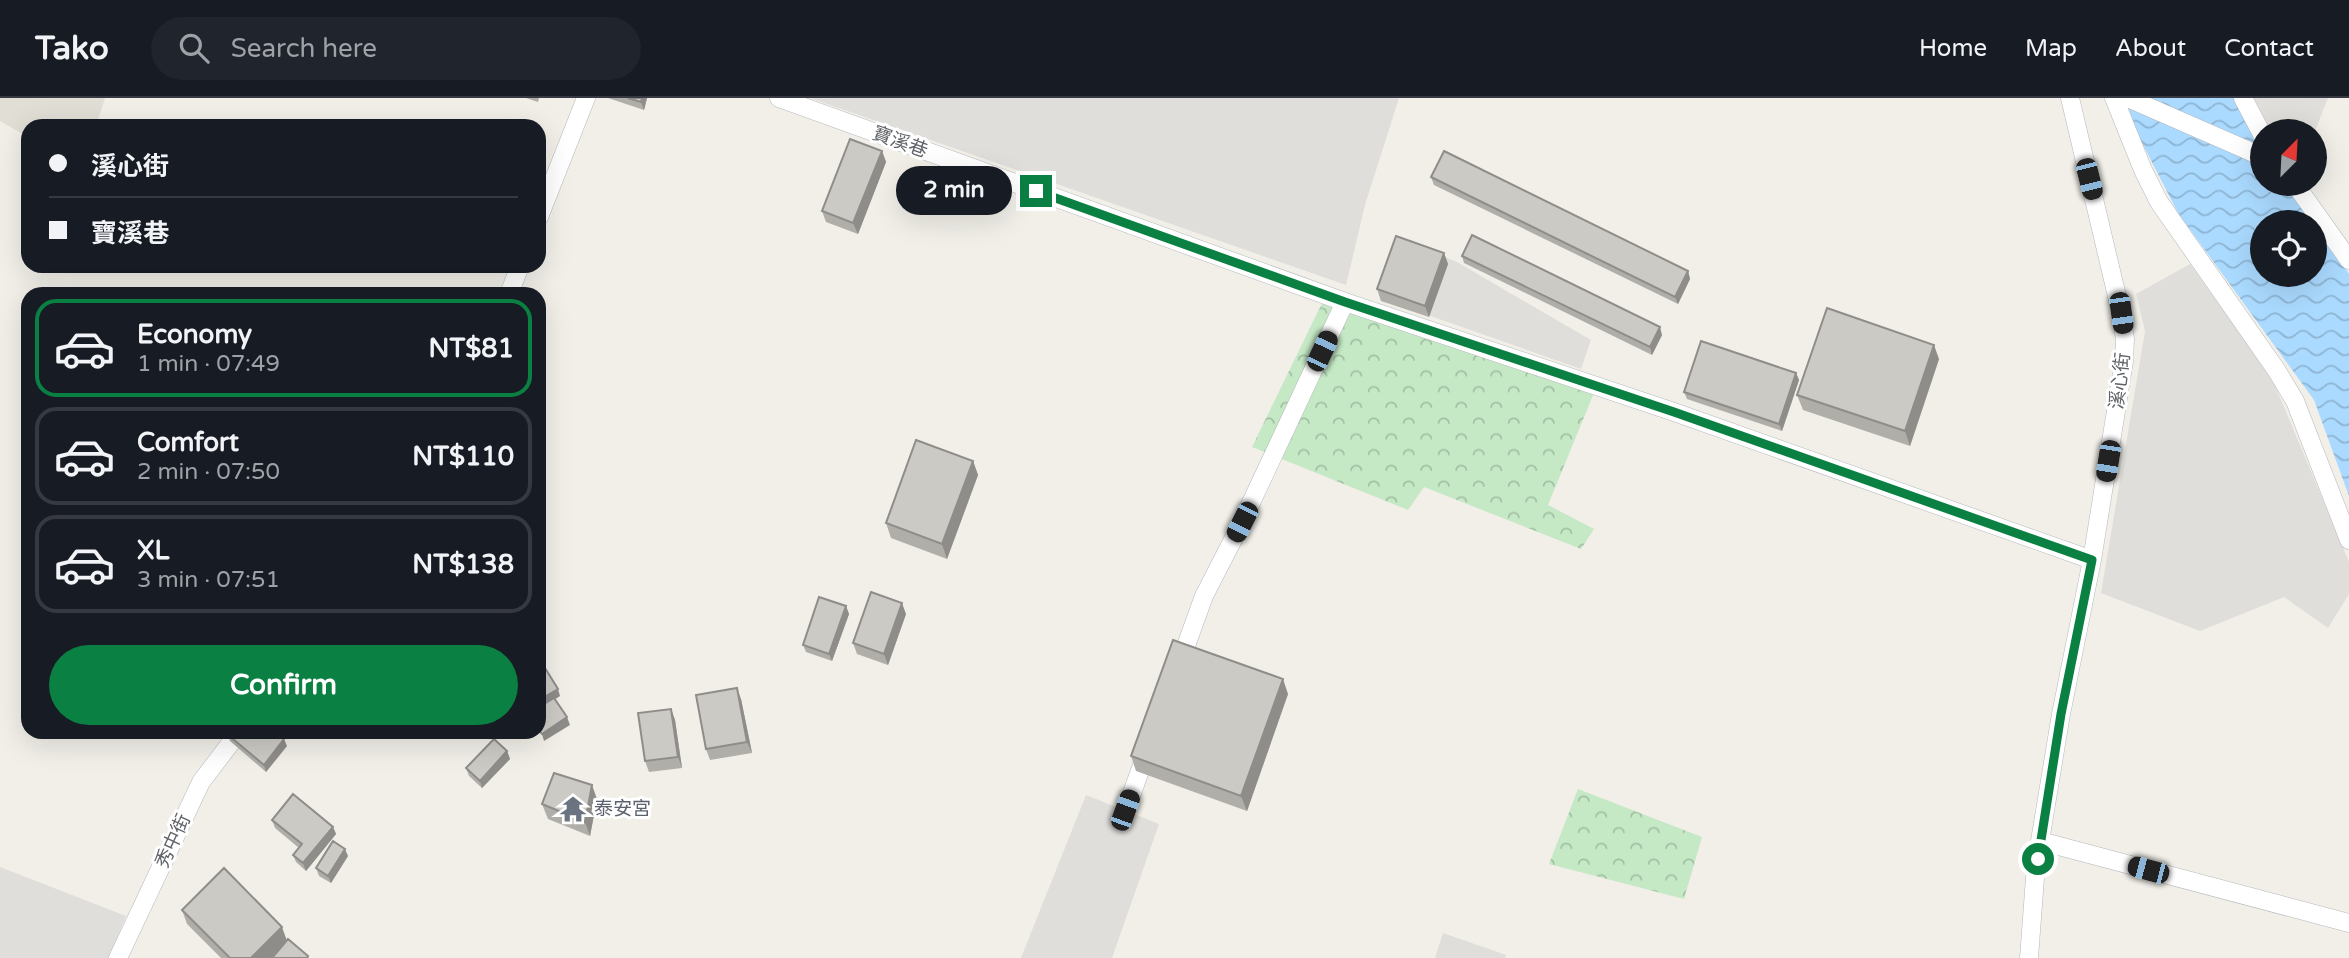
<!DOCTYPE html>
<meta charset="utf-8">
<style>
:root{--surface:#171b24;--page:#20242c;--text:#f1f3f6;--muted:#9ea1a6;--line:#363941;--accent:#0b8043}
body{margin:0;font-family:"Varela Round","Noto Sans TC",sans-serif;background:var(--page);color:var(--text);height:100vh;display:flex;flex-direction:column;font-size:26px;white-space:nowrap}
*{box-sizing:border-box;margin:0}
p{font-size:23px;color:var(--muted)}
.icon{flex:none;width:38px;height:38px;fill:none;stroke:currentColor;stroke-width:2;stroke-linecap:round;stroke-linejoin:round}
.map{position:relative;flex:1;overflow:hidden}
.drawer{position:absolute;left:21px;top:189px;width:525px;height:452px;display:flex;flex-direction:column;background:var(--surface);border-radius:21px;box-shadow:0 7px 28px #0002}
.drawer>*{flex:none}
.hud{position:absolute;left:21px;top:21px;width:525px;height:154px;border-radius:21px;box-shadow:0 7px 28px #0002;display:grid;align-content:center;height:154px;padding:0 28px;background:var(--surface)}
.needle{width:46px;rotate:24deg}
.fabs{position:absolute;left:2250px;top:21px;display:grid;gap:14px}
.fabs a{display:grid;place-items:center;width:77px;height:77px;border-radius:50%;background:var(--surface);box-shadow:0 7px 28px #0002;font-size:35px}
.end{position:absolute;width:32px;height:32px;margin:-16px;border:9px solid #0b8043;background:#fff;box-shadow:0 0 0 4px #fff}
.from{border-radius:50%}
.bubble{position:absolute;height:49px;border-radius:24px;background:var(--surface);box-shadow:0 7px 28px #0002;font-size:23px;font-weight:700;line-height:49px;text-align:center}
.car{position:absolute;width:21px;height:42px;margin:-21px -10px;border-radius:9px;box-shadow:0 0 5px 2px #0007;background:linear-gradient(#222 24%,#8ab4d8 0 40%,#222 0 76%,#8ab4d8 0 86%,#222 0)}
.hud b{display:flex;align-items:center;gap:24px;height:66px;font-size:26px}
.hud b+b{border-top:2px solid var(--line)}
.hud i{width:18px;height:18px;background:var(--text)}
ul{padding:12px 0 0;list-style:none}
li{display:flex;align-items:center;gap:21px;height:98px;margin:0 14px 10px;padding:0 14px;border:4px solid var(--line);border-radius:21px}
li div{flex:1}
li b{display:block;font-size:26px}
li em{font-style:normal;font-weight:700}
li.current{border-color:var(--accent)}
li>.icon{width:63px;height:63px;stroke-width:1.5}
.cta{display:flex;gap:14px;margin-top:auto;padding:14px 28px}
.cta a{flex:1;height:80px;border-radius:42px;background:var(--accent);color:#fff;font-size:28px;font-weight:700;line-height:80px;text-align:center}
header{display:flex;align-items:center;gap:42px;box-sizing:border-box;height:98px;padding:0 35px;background:var(--surface);border-bottom:2px solid var(--line)}
header strong{font-size:33px}
nav{display:flex;gap:38px;margin-inline-start:auto;font-size:24px}
.search{width:490px;height:63px;background:var(--page);display:flex;align-items:center;gap:18px;box-sizing:border-box;padding:0 24px;border-radius:38px;color:var(--muted);font-size:26px}
.map>svg:first-child{display:block}
</style>
<header>
<strong>Tako</strong>
<div class="search"><svg class="icon" aria-label="search" viewBox="0 0 24 24"><circle cx="10" cy="10" r="6"/><path d="M15 15l6 6"/></svg>Search here</div>
<nav><a>Home</a><a>Map</a><a>About</a><a>Contact</a></nav>
</header>
<div class="map">
<svg width="2349" height="860" viewBox="0 0 2349 860">
<defs>
<pattern id="forest-crowns" width="20" height="18" patternUnits="userSpaceOnUse" patternTransform="scale(1.75)"><rect width="20" height="18" fill="#c5e8c5"/><path d="M2 6a3 3 0 1 1 6 0M12 15a3 3 0 1 1 6 0" fill="none" stroke="#a3c0a4"/></pattern>
<pattern id="water-waves" width="16" height="10" patternUnits="userSpaceOnUse" patternTransform="scale(1.75)"><rect width="16" height="10" fill="#aadaff"/><path d="M0 5q4-4 8 0t8 0" fill="none" stroke="#8eb4d2"/></pattern>
</defs>
<rect width="100%" height="100%" fill="#f1efe8"/>
<path fill="#e0deda" d="M810 0H1399L1365 107 1346 187Z
M2254 0H2328L2315 33H2271Z
M1407 143 1457 164 1591 242 1581 271 1388 203Z
M2190 166 2271 278 2349 464V496L2328 530 2284 499 2200 533 2101 495 2145 233 2136 196Z
M1086 697 1159 726 1112 860H1021Z
M0 769 126 818 109 860H0Z
M1443 835 1506 857 1505 860H1435Z"/>
<path fill="#e1ded6" d="M0 0H105L96 28H28V39L0 23Z"/>
<path fill="url(#forest-crowns)" d="M1326 197 1596 290 1548 407 1594 431 1581 451 1424 389 1408 412 1252 349Z
M1578 691 1702 739 1684 801 1549 766Z"/>
<path fill="url(#water-waves)" fill-rule="evenodd" d="M2119 0H2242L2263 34V86H2294L2349 176V398L2314 302 2178 115ZM2263 124H2315V177H2263Z"/>
<g fill="none" stroke-linecap="round" stroke-linejoin="round">
<g stroke="#b5b8bc" stroke-width="19">
<path id="minor" d="M779 0 1345 204 1674 314 2092 462
M2114 0 2143 72 2159 104 2277 273 2295 303 2349 442
M2128 0 2263 59
M2243 0 2263 38
M2295 86 2349 162
M539 119 586 0
M509 196 520 168
M1179 567 1204 498 1242 424 1345 204
M1126 712 1147 653
M2040 743 2349 825
M118 860 201 684 239 634
M2029 860 2035 780 2040 743 2061 616 2092 462 2124 263 2125 241 2121 215 2070 0"/>
</g>
<use href="#minor" stroke="#fff" stroke-width="18"/>
</g>
<path fill="#afaea9" d="M526 0H539L538 4Z
M608 0H647L644 12Z
M882 53 886 64 858 136 826 124 822 113Z
M1431 79 1688 173 1690 181 1678 206 1434 87Z
M1444 155 1448 166 1429 219 1381 203 1377 191Z
M1462 158 1662 237 1652 257 1464 165Z
M1939 261 1910 348 1803 312 1797 297Z
M1796 275 1799 282 1782 333 1687 301 1684 294Z
M973 363 978 377 947 461 891 440 886 425Z
M846 508 849 516 832 563 806 554 803 547Z
M906 516 888 567 857 556 853 545Z
M1288 596 1247 713 1136 673 1131 658Z
M741 601 752 655 710 662 706 651Z
M671 611 675 622 682 670 649 674 645 663Z
M227 636 287 648 266 674 230 643Z
M507 653 510 661 482 690 469 678 466 670Z
M597 701 590 738 548 721 542 706Z
M272 722 333 729 336 736 306 773 296 764 293 757 299 750 275 730Z
M348 758 331 785 319 778 316 770Z
M182 812 287 842 308 858 309 860H272L279 851 271 860H221L187 826Z"/>
<path fill="#8f8d8a" d="M642 0H647L644 12 641 4Z
M882 53 886 64 858 136 853 125Z
M1444 155 1448 166 1429 219 1425 208Z
M1688 173 1690 181 1678 206 1675 199Z
M1660 229 1662 237 1652 257 1650 249Z
M1934 247 1939 261 1910 348 1905 333Z
M1796 275 1799 282 1782 333 1779 326Z
M973 363 978 377 947 461 942 446Z
M902 505 906 516 888 567 884 556Z
M846 508 849 516 832 563 829 556Z
M1283 581 1288 596 1247 713 1241 698Z
M737 590 741 601 752 655 747 644Z
M558 591 560 598 539 612V602Z
M671 611 675 622 682 670 678 659Z
M567 619 570 627 544 643 542 636Z
M284 641 287 648 266 674 264 667Z
M507 653 510 661 482 690 480 683Z
M592 687 597 701 590 738 585 724Z
M333 729 336 736 306 773 303 765Z
M345 751 348 758 331 785 328 778Z
M282 829 287 843 271 860H251Z"/>
<path fill="#cccac5" stroke="#8f8d8a" stroke-width="2" d="M628 0H642L641 4Z
M850 41 882 53 853 125 822 113Z
M1444 53 1688 173 1675 199 1431 79Z
M1472 137 1660 229 1650 249 1462 158Z
M1396 138 1444 155 1425 208 1377 191Z
M1827 210 1934 247 1905 333 1797 297Z
M1701 243 1796 275 1779 326 1684 294Z
M916 342 973 363 942 446 886 425Z
M871 494 902 505 884 556 853 545Z
M819 499 846 508 829 556 803 547Z
M1173 542 1283 581 1241 698 1131 658Z
M545 570 558 591 539 602V574Z
M737 590 747 644 706 651 696 597Z
M554 600 567 619 542 636 539 632V609Z
M671 611 678 659 645 663 638 615Z
M229 634H276L284 641 264 667 227 636Z
M494 641 507 653 480 683 466 670Z
M554 675 592 687 585 724 542 706Z
M293 696 333 729 303 765 293 757 302 746 272 722Z
M333 743 345 751 328 778 316 770Z
M224 770 282 829 251 860H230L182 812Z
M288 841 308 858 307 860H272Z"/>
<g fill="none" stroke-linecap="round" stroke-linejoin="round">
<path stroke="#0b8043" stroke-width="9" d="M1036 93 1345 204 1674 314 2092 462 2061 616 2038 761"/>
</g>
<defs>
<g id="temple-bare" transform="scale(2.1)"><path d="M0-6L5-2H3V0L6.5 2.5H4V6H1.5V3h-3V6H-4V2.5H-6.5L-3 0V-2H-5Z" fill="#6b7280" stroke="#fff" stroke-width="2.5" paint-order="stroke"/></g>
</defs>
<g fill-rule="evenodd">
<use href="#temple-bare" x="573" y="711"/>
</g>
<g text-anchor="middle" dominant-baseline="central" stroke-width="6" stroke-linejoin="round" paint-order="stroke">
<g font-size="19" fill="#5f6368" stroke="#fff">
<text transform="translate(900 44) rotate(20)">寶溪巷</text>
<text transform="translate(2120 283) rotate(-83)">溪心街</text>
<text transform="translate(173 743) rotate(-65)">秀中街</text>
</g>
<g font-size="19" fill="#5b616d" stroke="#fff" text-anchor="start">
<text x="594" y="711">泰安宮</text>
</g>
</g>
</svg>
<div class="fabs">
<a><svg class="needle" viewBox="-14 -14 28 28"><path d="M0-13l5 13h-10z" fill="#e53935"/><path d="M0 13l5-13h-10z" fill="#9ea1a6"/></svg></a>
<a><svg class="icon" aria-label="locate" viewBox="0 0 24 24"><circle cx="12" cy="12" r="6"/><path d="M12 2v4M12 18v4M2 12h4M18 12h4"/></svg></a>
</div>
<i class="end from" style="left:2038px;top:761px"></i>
<i class="end" style="left:1036px;top:93px"></i>
<div class="bubble" style="left:896px;top:68px;width:116px">2 min</div>
<i class="car" style="left:2089px;top:81px;rotate:166deg"></i>
<i class="car" style="left:2121px;top:215px;rotate:172deg"></i>
<i class="car" style="left:1322px;top:253px;rotate:25deg"></i>
<i class="car" style="left:2108px;top:363px;rotate:189deg"></i>
<i class="car" style="left:1242px;top:424px;rotate:207deg"></i>
<i class="car" style="left:1125px;top:712px;rotate:20deg"></i>
<i class="car" style="left:2148px;top:772px;rotate:285deg"></i>
<div class="hud">
<b><i class="from"></i>溪心街</b>
<b><i></i>寶溪巷</b>
</div>
<section class="drawer">
<ul>
<li class="current"><svg class="icon" aria-label="car" viewBox="0 0 24 24"><path d="M5 17H2v-5l4-1 3-4h7l3 4 3 1v5h-3M9 17h6M6 11h13"/><circle cx="7" cy="17" r="2"/><circle cx="17" cy="17" r="2"/></svg><div><b>Economy</b><p>1 min · 07:49</p></div><em>NT$81</em></li>
<li><svg class="icon" aria-label="car" viewBox="0 0 24 24"><path d="M5 17H2v-5l4-1 3-4h7l3 4 3 1v5h-3M9 17h6M6 11h13"/><circle cx="7" cy="17" r="2"/><circle cx="17" cy="17" r="2"/></svg><div><b>Comfort</b><p>2 min · 07:50</p></div><em>NT$110</em></li>
<li><svg class="icon" aria-label="car" viewBox="0 0 24 24"><path d="M5 17H2v-5l4-1 3-4h7l3 4 3 1v5h-3M9 17h6M6 11h13"/><circle cx="7" cy="17" r="2"/><circle cx="17" cy="17" r="2"/></svg><div><b>XL</b><p>3 min · 07:51</p></div><em>NT$138</em></li>
</ul>
<div class="cta"><a>Confirm</a></div>
</section>
</div>
